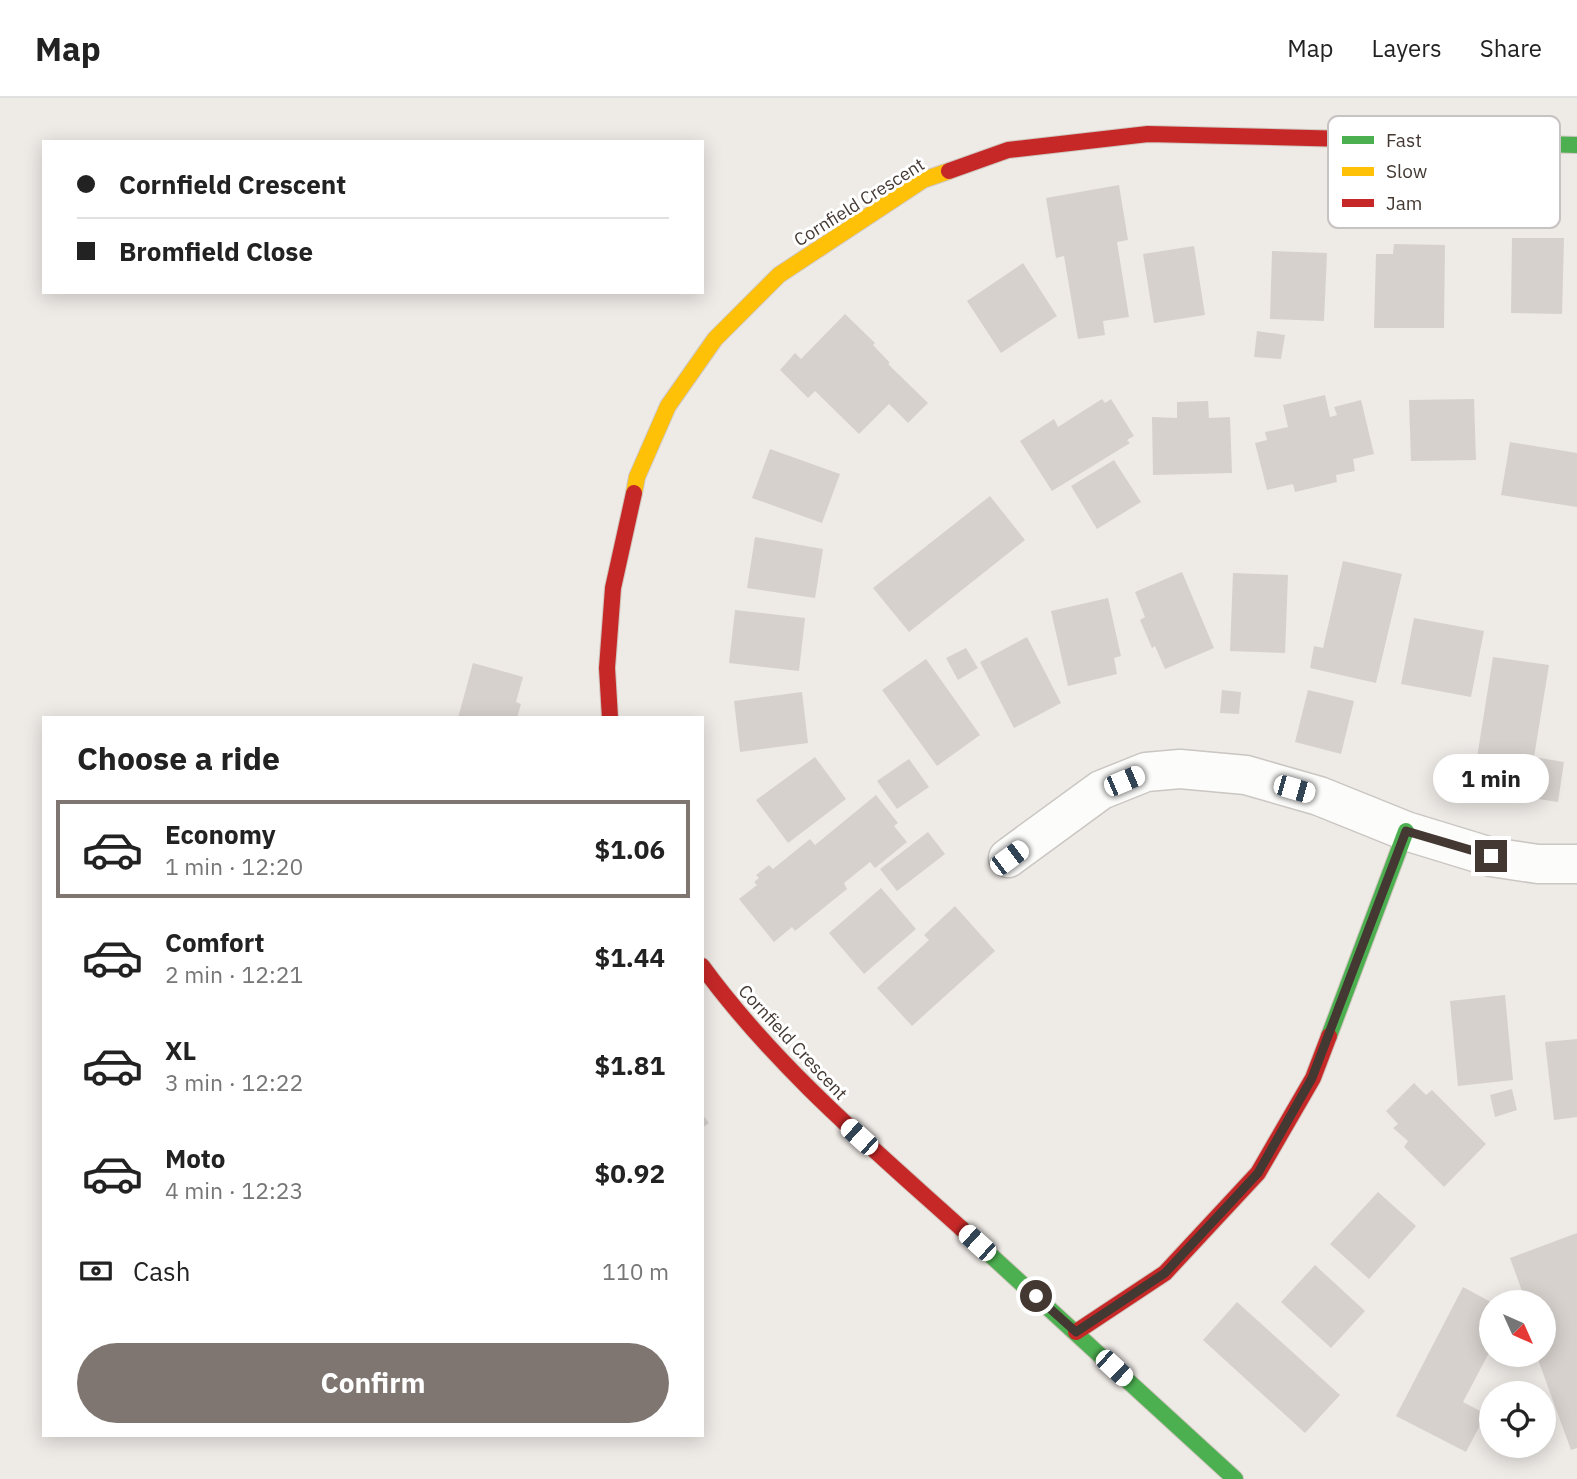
<!DOCTYPE html>
<meta charset="utf-8">
<style>
:root{--surface:#fff;--page:#f2f2f2;--text:#222;--muted:#767676;--line:#e0e0e0;--accent:#7f7671}
body{margin:0;font-family:"IBM Plex Sans",sans-serif;background:var(--page);color:var(--text);height:100vh;display:flex;flex-direction:column;font-size:26px;white-space:nowrap}
*{box-sizing:border-box;margin:0}
p{font-size:23px;color:var(--muted)}
.icon{flex:none;width:38px;height:38px;fill:none;stroke:currentColor;stroke-width:2;stroke-linecap:round;stroke-linejoin:round}
.map{position:relative;flex:1;overflow:hidden}
.drawer{position:absolute;left:42px;top:618px;width:662px;height:721px;display:flex;flex-direction:column;background:var(--surface);border-radius:0px;box-shadow:0 4px 18px #0003}
.drawer>*{flex:none}
.hud{position:absolute;left:42px;top:42px;width:662px;height:154px;border-radius:0px;box-shadow:0 4px 18px #0003;display:grid;align-content:center;height:154px;padding:0 35px;background:var(--surface)}
.needle{width:46px;rotate:135deg}
.tools{position:absolute;left:1479px;top:1192px;display:grid;gap:14px}
.tools a{display:grid;place-items:center;width:77px;height:77px;border-radius:50%;background:var(--surface);box-shadow:0 4px 18px #0003;font-size:35px}
.end{position:absolute;width:32px;height:32px;margin:-16px;border:9px solid #433832;background:#fff;box-shadow:0 0 0 4px #fff}
.from{border-radius:50%}
.bubble{position:absolute;height:49px;border-radius:24px;background:var(--surface);box-shadow:0 4px 18px #0003;font-size:23px;font-weight:700;line-height:49px;text-align:center}
.car{position:absolute;width:21px;height:42px;margin:-21px -10px;border-radius:9px;box-shadow:0 0 5px 2px #0007;background:linear-gradient(#fff 24%,#345 0 40%,#fff 0 76%,#345 0 86%,#fff 0)}
.hud b{display:flex;align-items:center;gap:24px;height:66px;font-size:26px}
.hud b+b{border-top:2px solid var(--line)}
.hud i{width:18px;height:18px;background:var(--text)}
ul{padding:0;list-style:none}
li{display:flex;align-items:center;gap:21px;height:98px;margin:0 14px 10px;padding:0 21px;border:4px solid transparent;border-radius:0px}
li div{flex:1}
li b{display:block;font-size:26px}
li em{font-style:normal;font-weight:700}
li.active{border-color:var(--accent)}
li>.icon{width:63px;height:63px;stroke-width:1.5}
h2{padding:0 35px;font-size:32px;line-height:84px}
.pay{display:flex;align-items:center;gap:18px;height:77px;padding:0 35px;font-size:26px}
.pay p{margin-inline-start:auto}
.primary-button{display:flex;gap:14px;margin-top:auto;padding:14px 35px}
.primary-button a{flex:1;height:80px;border-radius:42px;background:var(--accent);color:#fff;font-size:28px;font-weight:700;line-height:80px;text-align:center}
header{display:flex;align-items:center;gap:42px;box-sizing:border-box;height:98px;padding:0 35px;background:var(--surface);border-bottom:2px solid var(--line)}
header strong{font-size:33px}
nav{display:flex;gap:38px;margin-inline-start:auto;font-size:24px}
.map>svg:first-child{display:block}
</style>
<header>
<strong>Map</strong>
<nav><a>Map</a><a>Layers</a><a>Share</a></nav>
</header>
<div class="map">
<svg width="1577" height="1381" viewBox="0 0 1577 1381">
<rect width="100%" height="100%" fill="#eeeae6"/>
<path fill="#d6d1cd" d="M1119 87 1128 142 1117 144 1129 219 1103 223 1105 237 1078 241 1064 158 1056 160 1046 100Z
M1512 140H1564L1562 216 1511 215Z
M1394 146 1445 147 1444 230H1374L1376 156H1393Z
M1194 148 1205 217 1154 225 1143 156Z
M1272 153 1327 155 1324 223 1270 221Z
M1023 165 1057 218 1001 255 967 203Z
M845 216 875 245 873 247 890 265 888 266 928 305 908 325 889 306 859 336 815 293 808 300 780 272 795 255 801 261Z
M1257 233 1285 237 1281 261 1254 259Z
M1325 297 1330 319 1337 317 1334 309 1361 302 1374 356 1353 361 1355 373 1336 377 1337 384 1295 394 1293 386 1267 392 1255 345 1267 342 1265 334 1288 329 1283 307Z
M1102 301 1105 305 1111 301 1134 338 1127 342 1130 345 1052 393 1020 343 1054 321 1058 329Z
M1474 301 1476 362 1411 363 1409 302Z
M1208 303 1209 320 1230 319 1232 375 1153 377 1152 319 1177 320V304Z
M1510 344 1577 355V409L1501 397Z
M770 351 840 376 822 425 752 400Z
M1114 362 1141 404 1097 431 1071 388Z
M990 398 1025 442 909 534 873 490Z
M755 439 823 451 815 500 747 490Z
M1343 463 1402 476 1376 585 1310 570 1314 548 1323 550Z
M1182 474 1214 550 1165 571 1155 548 1152 550 1140 522 1145 519 1135 494Z
M1233 475 1288 477 1285 555 1230 553Z
M1108 500 1121 558 1114 560 1117 576 1068 588 1051 513Z
M735 512 805 520 799 573 729 565Z
M1414 520 1484 533 1471 599 1401 586Z
M1027 539 1061 605 1014 630 980 564Z
M966 550 978 570 958 582 946 560Z
M1493 559 1549 567 1534 659 1564 664 1558 704 1472 691Z
M926 561 980 637 937 668 882 592Z
M473 565 523 579 516 604 521 606 517 620H458Z
M1222 592 1241 594 1239 616 1220 615Z
M1308 592 1354 603 1341 656 1295 644Z
M802 594 808 645 740 654 734 603Z
M815 659 846 701 788 745 756 702Z
M909 661 929 689 897 711 877 683Z
M876 697 898 725 894 728 907 744 875 770 870 764 844 785 847 791 795 833 792 829 774 844 739 801 757 787 754 784 759 780 756 777 769 767 773 771 810 741 815 747Z
M928 734 945 756 897 793 880 771Z
M881 790 916 831 864 876 829 835Z
M955 808 995 853 912 928 877 890 929 842 924 837Z
M1505 897 1513 982 1458 988 1450 903Z
M1577 941V1019L1554 1022 1545 944Z
M1414 985 1426 997 1432 992 1486 1046 1444 1089 1404 1049 1408 1043 1393 1030 1398 1026 1386 1013Z
M1512 991 1517 1012 1495 1019 1490 997Z
M702 1016 709 1025 702 1030Z
M1378 1094 1416 1128 1369 1181 1330 1146Z
M1577 1135V1350L1571 1352 1536 1256H1544V1204H1526L1510 1160Z
M1315 1167 1365 1213 1331 1250 1281 1204Z
M1463 1189 1491 1204V1251L1463 1304 1486 1316 1466 1354 1396 1318Z
M1237 1204 1340 1297 1305 1335 1203 1242Z"/>
<g fill="none" stroke-linecap="round" stroke-linejoin="round">
<g stroke="#cac6c2" stroke-width="41">
<path id="street" d="M1008 760 1101 692 1146 674 1180 671 1246 677 1319 698 1406 733 1491 759 1538 766H1577"/>
</g>
<g stroke="#cfc6be" stroke-width="18">
<path id="fast" d="M1349 41 1577 47
M1329 938 1406 733
M962 1131 1235 1381"/>
</g>
<g stroke="#cfc6be" stroke-width="18">
<path id="slow" d="M634 395 637 379 668 308 715 241 779 177 923 82 949 73"/>
</g>
<g stroke="#cfc6be" stroke-width="18">
<path id="jam" d="M949 73 1008 52 1148 36 1349 41
M610 620 607 570 613 490 634 395
M702 868C775 968 871 1049 962 1131
M1076 1234 1165 1175 1258 1075 1313 980 1329 938"/>
</g>
<use href="#street" stroke="#fcfcfb" stroke-width="38"/>
<use href="#fast" stroke="#4caf50" stroke-width="16"/>
<use href="#slow" stroke="#ffc107" stroke-width="16"/>
<use href="#jam" stroke="#c62828" stroke-width="16"/>
</g>
<g fill="none" stroke-linecap="round" stroke-linejoin="round">
<path stroke="#433832" stroke-width="9" d="M1036 1198 1076 1234 1165 1175 1258 1075 1312 980 1406 733 1491 758"/>
</g>
<g text-anchor="middle" dominant-baseline="central" stroke-width="6" stroke-linejoin="round" paint-order="stroke">
<g font-size="18" fill="#433832" stroke="#fff">
<text transform="translate(859 104) rotate(-32)">Cornfield Crescent</text>
<text transform="translate(793 944) rotate(47)">Cornfield Crescent</text>
</g>
</g>
<rect x="1328" y="18" width="232" height="112" rx="10" fill="#fff" stroke="#c7c3c2" stroke-width="2"/>
<rect x="1342" y="38" width="32" height="8" fill="#4caf50"/>
<rect x="1342" y="69" width="32" height="9" fill="#ffc107"/>
<rect x="1342" y="101" width="32" height="8" fill="#c62828"/>
<g font-size="19" fill="#433832">
<text x="1386" y="49">Fast</text>
<text x="1386" y="80">Slow</text>
<text x="1386" y="112">Jam</text>
</g>
</svg>
<div class="tools">
<a><svg class="needle" viewBox="-14 -14 28 28"><path d="M0-13l5 13h-10z" fill="#e53935"/><path d="M0 13l5-13h-10z" fill="#767676"/></svg></a>
<a><svg class="icon" aria-label="locate" viewBox="0 0 24 24"><circle cx="12" cy="12" r="6"/><path d="M12 2v4M12 18v4M2 12h4M18 12h4"/></svg></a>
</div>
<i class="end from" style="left:1036px;top:1198px"></i>
<i class="end" style="left:1491px;top:758px"></i>
<div class="bubble" style="left:1433px;top:656px;width:116px">1 min</div>
<i class="car" style="left:1124px;top:683px;rotate:67deg"></i>
<i class="car" style="left:1294px;top:691px;rotate:106deg"></i>
<i class="car" style="left:1009px;top:760px;rotate:53deg"></i>
<i class="car" style="left:859px;top:1039px;rotate:312deg"></i>
<i class="car" style="left:977px;top:1145px;rotate:312deg"></i>
<i class="car" style="left:1114px;top:1270px;rotate:133deg"></i>
<div class="hud">
<b><i class="from"></i>Cornfield Crescent</b>
<b><i></i>Bromfield Close</b>
</div>
<section class="drawer">
<h2>Choose a ride</h2>
<ul>
<li class="active"><svg class="icon" aria-label="car" viewBox="0 0 24 24"><path d="M5 17H2v-5l4-1 3-4h7l3 4 3 1v5h-3M9 17h6M6 11h13"/><circle cx="7" cy="17" r="2"/><circle cx="17" cy="17" r="2"/></svg><div><b>Economy</b><p>1 min · 12:20</p></div><em>$1.06</em></li>
<li><svg class="icon" aria-label="car" viewBox="0 0 24 24"><path d="M5 17H2v-5l4-1 3-4h7l3 4 3 1v5h-3M9 17h6M6 11h13"/><circle cx="7" cy="17" r="2"/><circle cx="17" cy="17" r="2"/></svg><div><b>Comfort</b><p>2 min · 12:21</p></div><em>$1.44</em></li>
<li><svg class="icon" aria-label="car" viewBox="0 0 24 24"><path d="M5 17H2v-5l4-1 3-4h7l3 4 3 1v5h-3M9 17h6M6 11h13"/><circle cx="7" cy="17" r="2"/><circle cx="17" cy="17" r="2"/></svg><div><b>XL</b><p>3 min · 12:22</p></div><em>$1.81</em></li>
<li><svg class="icon" aria-label="car" viewBox="0 0 24 24"><path d="M5 17H2v-5l4-1 3-4h7l3 4 3 1v5h-3M9 17h6M6 11h13"/><circle cx="7" cy="17" r="2"/><circle cx="17" cy="17" r="2"/></svg><div><b>Moto</b><p>4 min · 12:23</p></div><em>$0.92</em></li>
</ul>
<div class="pay"><svg class="icon" aria-label="cash" viewBox="0 0 24 24"><path d="M3 7h18v10H3z"/><circle cx="12" cy="12" r="2"/></svg>Cash<p>110 m</p></div>
<div class="primary-button"><a>Confirm</a></div>
</section>
</div>
